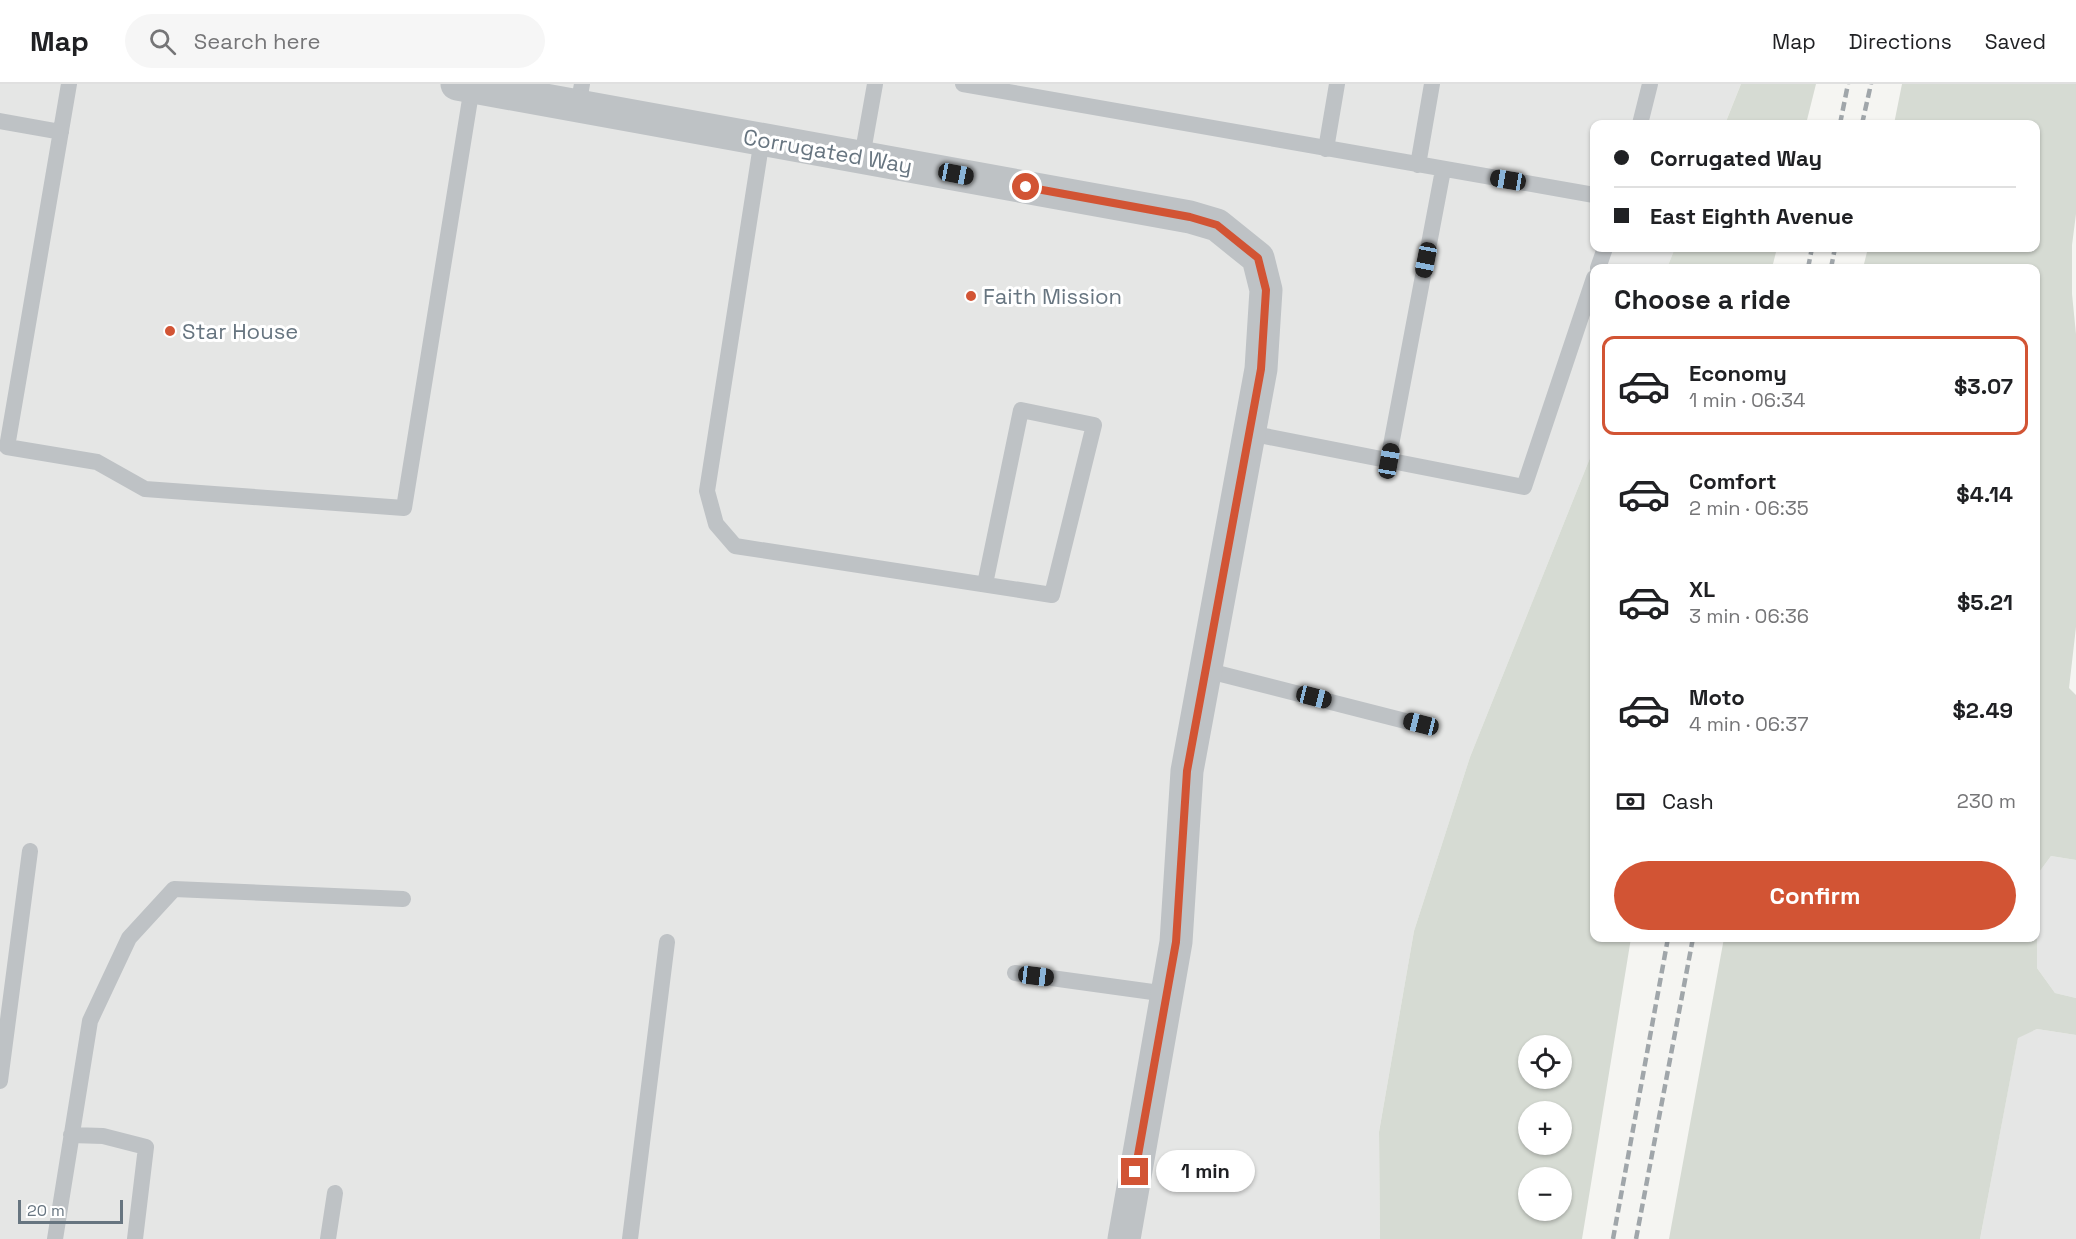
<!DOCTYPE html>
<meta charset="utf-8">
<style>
:root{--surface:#fff;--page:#f6f6f6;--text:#202124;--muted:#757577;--line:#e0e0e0;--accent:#d25434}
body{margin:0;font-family:"Space Grotesk",sans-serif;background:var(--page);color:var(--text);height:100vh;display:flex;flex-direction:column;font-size:22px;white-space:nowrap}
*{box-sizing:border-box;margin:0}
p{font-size:20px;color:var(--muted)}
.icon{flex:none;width:33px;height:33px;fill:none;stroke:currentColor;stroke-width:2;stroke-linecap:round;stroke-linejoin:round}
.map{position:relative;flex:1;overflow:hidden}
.side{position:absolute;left:1590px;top:180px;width:450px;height:678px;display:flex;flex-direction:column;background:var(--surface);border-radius:12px;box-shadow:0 2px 4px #0004}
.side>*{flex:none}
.top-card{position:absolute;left:1590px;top:36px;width:450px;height:132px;border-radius:12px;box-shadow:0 2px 4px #0004;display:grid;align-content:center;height:132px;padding:0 24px;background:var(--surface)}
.fabs{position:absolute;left:1518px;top:951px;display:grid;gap:12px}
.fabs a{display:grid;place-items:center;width:54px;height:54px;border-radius:50%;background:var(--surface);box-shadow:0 2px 4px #0004;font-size:30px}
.scale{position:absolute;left:18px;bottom:15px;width:105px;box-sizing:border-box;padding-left:6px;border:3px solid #677580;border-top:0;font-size:16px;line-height:21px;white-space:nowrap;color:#677580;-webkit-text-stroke:4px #fff;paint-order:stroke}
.end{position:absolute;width:27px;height:27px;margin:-14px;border:8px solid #d25434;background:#fff;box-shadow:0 0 0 3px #fff}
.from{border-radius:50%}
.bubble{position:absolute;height:42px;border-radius:21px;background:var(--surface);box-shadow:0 2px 4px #0004;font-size:20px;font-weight:700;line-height:42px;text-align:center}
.car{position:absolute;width:18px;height:36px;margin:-18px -9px;border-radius:8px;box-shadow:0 0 4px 2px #0007;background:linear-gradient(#222 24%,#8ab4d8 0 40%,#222 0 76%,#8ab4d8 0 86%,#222 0)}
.top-card b{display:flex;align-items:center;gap:21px;height:57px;font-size:22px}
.top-card b+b{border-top:2px solid var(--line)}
.top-card i{width:15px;height:15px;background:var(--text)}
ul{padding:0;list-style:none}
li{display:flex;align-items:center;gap:18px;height:99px;margin:0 12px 9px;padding:0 12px;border:3px solid transparent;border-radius:12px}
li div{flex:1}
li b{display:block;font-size:22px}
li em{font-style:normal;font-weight:700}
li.current{border-color:var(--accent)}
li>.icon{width:54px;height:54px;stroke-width:1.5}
h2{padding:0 24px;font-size:27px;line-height:72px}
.pay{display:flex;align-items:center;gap:15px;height:66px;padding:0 24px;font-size:22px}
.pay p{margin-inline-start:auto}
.primary-button{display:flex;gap:12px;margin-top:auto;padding:12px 24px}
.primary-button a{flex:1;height:69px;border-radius:36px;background:var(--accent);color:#fff;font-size:24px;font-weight:700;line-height:69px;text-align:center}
header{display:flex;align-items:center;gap:36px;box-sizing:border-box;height:84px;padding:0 30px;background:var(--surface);border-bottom:2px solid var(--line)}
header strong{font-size:28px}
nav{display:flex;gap:33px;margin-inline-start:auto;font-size:21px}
.search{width:420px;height:54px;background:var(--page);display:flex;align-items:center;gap:15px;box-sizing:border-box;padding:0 21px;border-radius:33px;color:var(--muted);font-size:22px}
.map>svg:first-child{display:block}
</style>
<header>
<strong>Map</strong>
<div class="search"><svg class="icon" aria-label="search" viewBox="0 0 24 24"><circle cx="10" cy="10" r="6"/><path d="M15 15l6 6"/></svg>Search here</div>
<nav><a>Map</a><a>Directions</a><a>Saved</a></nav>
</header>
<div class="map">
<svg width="2076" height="1155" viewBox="0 0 2076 1155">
<rect width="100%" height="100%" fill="#f5f5f2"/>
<path fill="#e5e6e5" d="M0 0H1741L1725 40H1594V164H1675L1667 184H1594V364L1470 673 1414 847 1379 1048 1380 1155H0Z
M2051 772 2076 776V914L2055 909 2037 884V791Z
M2037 945 2076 951V1155H1980L2018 953Z"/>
<path fill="#d6dbd3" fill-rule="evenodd" d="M1741 0H1816L1806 40H1725Z
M1902 0H2076V130L2072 161V210L2076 250V543L2069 604 2076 611V776L2051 772 2037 791V884L2055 909 2076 914V951L2037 945 2018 954 1980 1155H1669L1724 854H2036V184H1863L1868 164H2036V40H1894Z
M1675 164H1777L1772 184H1667Z
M1594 364V854H1631L1582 1155H1380L1379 1048 1414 847 1470 673ZM1528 962H1562V994H1528ZM1528 1028H1562V1060H1528ZM1528 1094H1562V1126H1528Z"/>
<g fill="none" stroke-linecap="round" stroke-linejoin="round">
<path stroke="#bec2c5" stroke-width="16" d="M69 0 7 363 97 378 145 405 404 424 472 3
M963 0 1594 111
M578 22 582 0
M0 37 61 48
M1640 40 1650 0
M762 55 707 407 716 440 735 462 1052 511 1094 341 1021 326 985 500
M1326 65 1337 0
M862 73 875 0
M1418 81 1432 0
M1598 184 1605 164
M1249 349 1524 403 1594 194
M1388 377 1443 86
M1205 586 1421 641
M1015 889 1167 910
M0 997 30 767
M71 1051 103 1052 146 1063 135 1155
M55 1155 90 937 129 854 174 805 403 815
M328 1155 335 1109
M630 1155 667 858"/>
<path stroke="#bec2c5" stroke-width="33" d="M457 0 1190 133 1217 141 1258 174 1266 206 1261 285 1187 687 1176 858 1124 1155"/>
<path stroke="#a0a6aa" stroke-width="4.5" stroke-dasharray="9 4.5" stroke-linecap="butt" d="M1840 40 1848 0
M1862 40 1871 0
M1808 184 1812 164
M1831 184 1835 164
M1613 1155 1668 854
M1636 1155 1693 854"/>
</g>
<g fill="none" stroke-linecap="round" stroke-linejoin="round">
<path stroke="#d25434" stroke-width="8" d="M1026 103 1190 133 1217 141 1258 174 1266 206 1261 285 1187 687 1176 858 1135 1088"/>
</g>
<g fill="#d25434" stroke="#fff" stroke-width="2">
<circle cx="971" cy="212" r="6"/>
<circle cx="170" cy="247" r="6"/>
</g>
<g text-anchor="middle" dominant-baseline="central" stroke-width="6" stroke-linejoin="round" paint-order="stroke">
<g font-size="22" fill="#677580" stroke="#fff">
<text transform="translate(828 67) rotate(10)">Corrugated Way</text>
</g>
<g font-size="22" fill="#677580" stroke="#fff" text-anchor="start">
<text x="983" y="212">Faith Mission</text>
<text x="182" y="247">Star House</text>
</g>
</g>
</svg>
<div class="fabs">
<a><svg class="icon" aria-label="locate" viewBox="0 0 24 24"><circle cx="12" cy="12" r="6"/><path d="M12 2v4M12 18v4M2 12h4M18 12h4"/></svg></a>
<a>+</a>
<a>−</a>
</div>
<div class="scale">20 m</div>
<i class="end from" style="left:1026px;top:103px"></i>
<i class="end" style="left:1135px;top:1088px"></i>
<div class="bubble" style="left:1156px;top:1066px;width:99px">1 min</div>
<i class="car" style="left:956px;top:90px;rotate:101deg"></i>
<i class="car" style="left:1508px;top:96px;rotate:279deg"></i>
<i class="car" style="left:1426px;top:176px;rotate:191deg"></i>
<i class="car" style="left:1389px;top:377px;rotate:10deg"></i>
<i class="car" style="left:1314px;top:613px;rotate:104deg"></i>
<i class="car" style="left:1421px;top:640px;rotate:284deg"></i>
<i class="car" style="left:1036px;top:892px;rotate:97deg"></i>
<div class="top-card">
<b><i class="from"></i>Corrugated Way</b>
<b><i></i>East Eighth Avenue</b>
</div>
<section class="side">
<h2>Choose a ride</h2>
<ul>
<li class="current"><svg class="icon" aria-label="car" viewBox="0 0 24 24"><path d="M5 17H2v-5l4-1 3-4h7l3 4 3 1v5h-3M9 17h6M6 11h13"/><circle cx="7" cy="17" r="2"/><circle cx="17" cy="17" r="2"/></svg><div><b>Economy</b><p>1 min · 06:34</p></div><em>$3.07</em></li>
<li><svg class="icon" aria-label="car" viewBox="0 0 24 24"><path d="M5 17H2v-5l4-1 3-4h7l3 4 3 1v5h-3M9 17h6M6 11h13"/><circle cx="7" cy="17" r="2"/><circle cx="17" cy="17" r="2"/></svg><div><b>Comfort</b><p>2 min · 06:35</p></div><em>$4.14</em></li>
<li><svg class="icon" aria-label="car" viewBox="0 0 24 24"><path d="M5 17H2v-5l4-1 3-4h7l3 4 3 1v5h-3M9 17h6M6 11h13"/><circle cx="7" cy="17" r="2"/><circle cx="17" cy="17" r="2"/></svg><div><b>XL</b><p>3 min · 06:36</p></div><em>$5.21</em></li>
<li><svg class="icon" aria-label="car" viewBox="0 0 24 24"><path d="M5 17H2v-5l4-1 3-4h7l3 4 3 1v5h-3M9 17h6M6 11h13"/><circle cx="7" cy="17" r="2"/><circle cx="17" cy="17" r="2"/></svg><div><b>Moto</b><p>4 min · 06:37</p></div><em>$2.49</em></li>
</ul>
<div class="pay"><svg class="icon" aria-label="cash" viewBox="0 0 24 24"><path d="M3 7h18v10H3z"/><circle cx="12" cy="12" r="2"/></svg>Cash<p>230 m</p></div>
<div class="primary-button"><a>Confirm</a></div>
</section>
</div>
